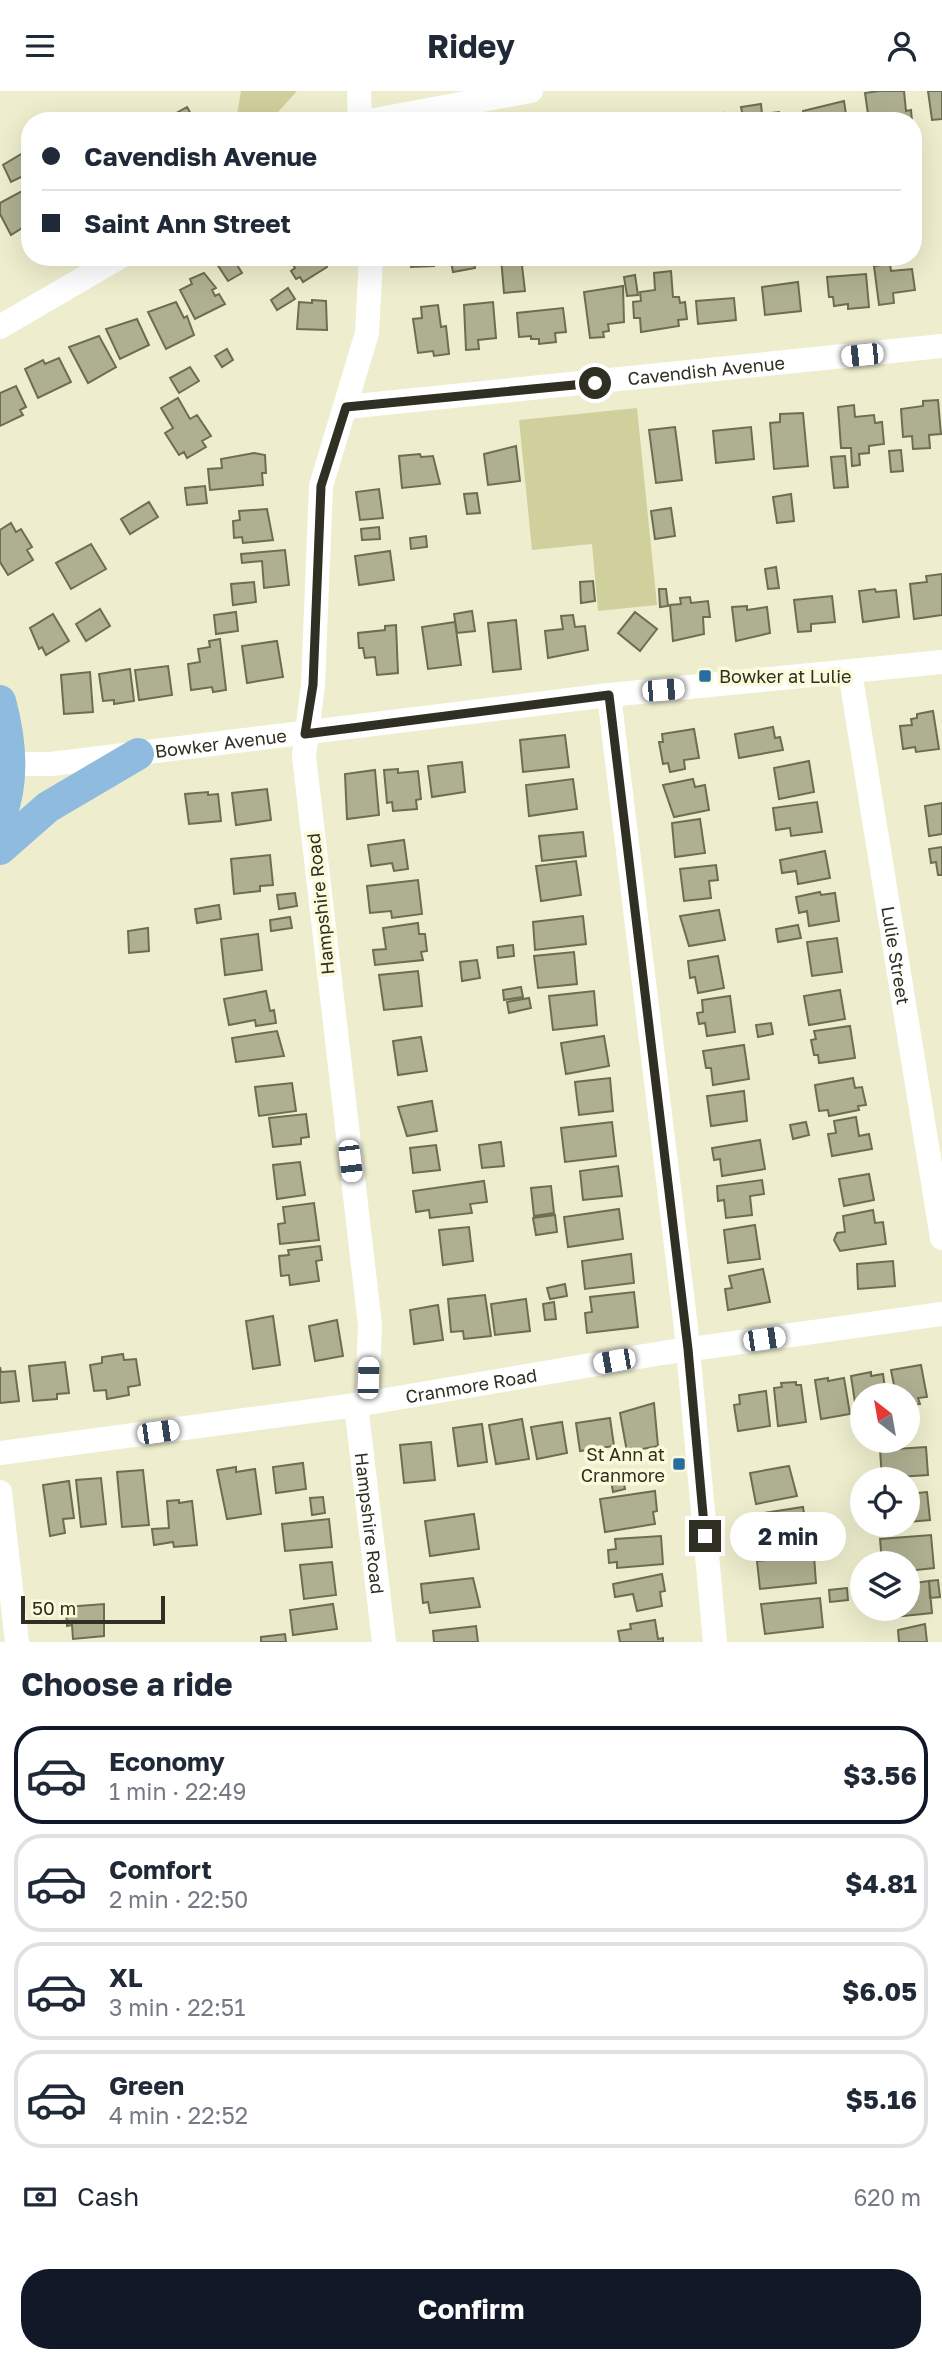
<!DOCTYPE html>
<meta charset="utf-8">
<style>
:root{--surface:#fff;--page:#f2f2f3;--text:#1f2937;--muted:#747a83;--line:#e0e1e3;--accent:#111827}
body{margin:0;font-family:"Golos Text",sans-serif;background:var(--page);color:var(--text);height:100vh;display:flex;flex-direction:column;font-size:26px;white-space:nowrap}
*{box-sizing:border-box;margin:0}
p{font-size:23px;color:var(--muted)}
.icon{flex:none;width:38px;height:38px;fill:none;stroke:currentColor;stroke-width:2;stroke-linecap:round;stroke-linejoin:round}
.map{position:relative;height:1551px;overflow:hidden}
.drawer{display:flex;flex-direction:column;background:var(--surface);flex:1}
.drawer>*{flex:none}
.banner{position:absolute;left:21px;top:21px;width:901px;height:154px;border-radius:28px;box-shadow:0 7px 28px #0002;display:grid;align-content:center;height:154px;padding:0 21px;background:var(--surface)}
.needle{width:46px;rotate:329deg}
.buttons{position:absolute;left:850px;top:1292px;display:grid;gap:14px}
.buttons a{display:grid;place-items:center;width:70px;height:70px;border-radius:50%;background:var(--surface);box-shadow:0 7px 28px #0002;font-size:35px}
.scale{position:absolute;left:21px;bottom:18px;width:144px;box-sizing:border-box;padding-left:7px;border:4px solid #2f2f23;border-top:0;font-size:19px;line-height:24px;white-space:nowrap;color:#2f2f23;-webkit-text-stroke:5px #fbfbdb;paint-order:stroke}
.end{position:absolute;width:32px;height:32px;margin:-16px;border:9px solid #2f2f23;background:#fff;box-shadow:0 0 0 4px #fff}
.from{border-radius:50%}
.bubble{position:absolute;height:49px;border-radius:24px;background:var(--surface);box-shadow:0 7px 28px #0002;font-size:23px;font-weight:700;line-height:49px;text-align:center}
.car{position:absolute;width:21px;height:42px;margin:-21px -10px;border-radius:9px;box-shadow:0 0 5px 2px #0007;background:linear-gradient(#fff 24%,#345 0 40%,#fff 0 76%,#345 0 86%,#fff 0)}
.banner b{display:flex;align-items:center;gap:24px;height:66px;font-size:26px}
.banner b+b{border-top:2px solid var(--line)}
.banner i{width:18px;height:18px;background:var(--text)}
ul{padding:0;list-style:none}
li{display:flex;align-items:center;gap:21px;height:98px;margin:0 14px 10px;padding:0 7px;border:4px solid var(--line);border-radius:28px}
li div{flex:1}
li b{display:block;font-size:26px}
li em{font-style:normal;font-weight:700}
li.current{border-color:var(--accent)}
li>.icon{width:63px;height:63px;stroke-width:1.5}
h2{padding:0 21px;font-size:32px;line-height:84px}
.pay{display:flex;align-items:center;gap:18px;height:77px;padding:0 21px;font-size:26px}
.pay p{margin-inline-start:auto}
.action{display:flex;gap:14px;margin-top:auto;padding:14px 21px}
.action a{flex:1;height:80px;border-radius:28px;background:var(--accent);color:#fff;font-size:28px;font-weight:700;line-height:80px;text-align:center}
header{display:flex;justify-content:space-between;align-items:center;height:91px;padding:0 21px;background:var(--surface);font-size:32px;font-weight:700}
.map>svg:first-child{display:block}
</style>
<header><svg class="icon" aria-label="menu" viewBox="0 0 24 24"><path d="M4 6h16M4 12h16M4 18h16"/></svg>Ridey<svg class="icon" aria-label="person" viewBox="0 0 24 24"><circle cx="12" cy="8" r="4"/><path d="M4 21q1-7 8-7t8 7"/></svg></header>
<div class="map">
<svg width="942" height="1551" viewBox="0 0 942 1551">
<rect width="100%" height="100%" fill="#eeeece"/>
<path fill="#d0d09d" d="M241 0H297L270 30H236Z
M637 317 657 514 598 520 592 453 532 459 519 329Z"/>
<path fill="#afaf91" stroke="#6d6d51" stroke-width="2" d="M879 0H904L906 20 911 19 912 30H869L865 2Z
M928 0H942V28L932 29Z
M844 10 847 30H805L803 20Z
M761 13 762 23 779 21 780 30H736V27L743 26 741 16Z
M187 16 195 30H162Z
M724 22 726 30H686V28Z
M28 59 30 93 23 85 11 91 3 74Z
M22 100 30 115V132L11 144 0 123V112Z
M228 166H232L242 182 228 190 217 173Z
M288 166H321L327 176 303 191 300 186 296 188 291 180 295 177Z
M411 166H434V175L411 176Z
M450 166H473L475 177 453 181Z
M521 166 525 200 504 202 501 167Z
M890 173 891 180 912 178 915 199 893 202 894 212 879 214 874 175Z
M671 180 673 206H679L680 212 685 211 687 228 678 229 679 235 641 241 640 227H634L633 211 641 210 640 201 655 199 654 182Z
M204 182 216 197 212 199 215 205 219 203 225 213 195 228 180 199 192 193 190 188Z
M866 183 869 216 848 218V213L834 215 833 206H829L827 186Z
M635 184 638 204 627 205 624 186Z
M798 191 801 220 765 224 762 196Z
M623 195 624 231 608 233 609 240 603 241 604 246 590 247 584 201Z
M288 197 295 208 277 219 271 209Z
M734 207 736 229 698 233 696 210Z
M312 209 326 210 327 239 297 238 299 211 312 212Z
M176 211 184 227 187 225 194 244 166 258 148 221Z
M493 211 496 247 478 249 479 258 466 259 464 214Z
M438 214 441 236 446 235 449 263 434 265 433 260 418 262 413 228 422 227 421 216Z
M563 217 566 241 555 242 556 251 539 253V248H531V245L519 246 517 222Z
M137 228 149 254 120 268 106 238Z
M99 245 116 276 88 292 69 256Z
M227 258 233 269 222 276 215 265Z
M59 267 71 291 38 307 25 278 43 269 45 273Z
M190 276 199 290 179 302 170 287Z
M16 295 26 316 20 319 23 324 0 335V302Z
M178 307 190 328 197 324 211 345 202 350 206 356 187 367 184 361 179 364 165 342 173 337 161 317Z
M938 309 941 343 929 344 930 357 913 358 912 345 903 346 901 318 923 315V310Z
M854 314 855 326 874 324 875 332 882 331 884 353 869 355V362L859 363 860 374 852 375 851 357H841L838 316Z
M803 322 808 375 774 378 770 332 780 331V323Z
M675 336 682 389 656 392 649 339Z
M751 336 754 368 716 372 713 340Z
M516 355 520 390 488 394 484 363Z
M901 359 903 380 891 381 889 360Z
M254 362 265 364 266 382H262L263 394 210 399 208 378 222 377 221 368Z
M420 363 421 366 433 365 440 393 402 397 399 365Z
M845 365 848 396 834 397 831 366Z
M205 395 207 412 187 414 185 397Z
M379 398 383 427 360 429 356 401Z
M477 402 480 422 467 423 464 403Z
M791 403 794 430 777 432 773 406Z
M149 411 158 426 130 443 121 428Z
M671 417 675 445 655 448 651 420Z
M267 418 273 449 243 452 242 446 234 447 233 430 240 429 239 420Z
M11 432 16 441 21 438 32 456 27 459 33 469 8 484 0 471V439Z
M379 436 380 448 362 449 361 438Z
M426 445 427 456 411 458 410 447Z
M91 453 106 478 71 498 56 472Z
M285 459 289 494 264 497 262 470 242 472 241 463Z
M390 460 394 489 359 494 355 465Z
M776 476 779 497 768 498 765 478Z
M942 483V524L914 528 910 493 927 491 926 485Z
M593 490 595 510 581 512 580 491Z
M254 491 256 511 233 514 231 493Z
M659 498H666L668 515 660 516Z
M875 498 876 501 896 499 899 526 863 531 859 500Z
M832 505 835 531 811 533V540L798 541 794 509Z
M690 506 691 512 708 510 710 526H703L704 543 673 550 670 514 681 513 680 507Z
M747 515V519L767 516 770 542 736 550 732 516Z
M100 518 110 535 86 550 76 533Z
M472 520 475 540 457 542 454 523Z
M236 521 238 540 216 543 214 524Z
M635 521 657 538 640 560 618 542Z
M53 523 69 550 46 564 42 556 39 558 30 537Z
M573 524 575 536 585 535 588 559 548 567 545 540 563 538 561 525Z
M516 529 521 578 493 581 488 532Z
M455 531 461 574 428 578 422 536Z
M396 534 398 582 377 584 375 566 365 567 363 557H359L358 542 385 539V535Z
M220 548 226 599 213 601 212 596 191 599 188 573 200 571 198 558 210 556 209 550Z
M277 550 283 586 247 592 242 555Z
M168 575 172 604 139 609 135 579Z
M130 578 134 610 114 613V609L103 610 99 583Z
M90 581 93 621 64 623 61 584Z
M933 620 939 658 916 661 915 656 903 658 900 635 912 634 911 628 917 627V623Z
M773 636 775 647 780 646 783 659 739 667 735 643Z
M694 638 699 667 684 669 685 678 670 681 668 672 663 673 659 651H663L662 643Z
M565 644 569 676 523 681 520 649Z
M809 670 814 701 779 708 774 677Z
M462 671 465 701 432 706 428 675Z
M398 678V682L418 680 421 708 416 709 417 718 393 720 392 711 387 712 384 679Z
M375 679 379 724 347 728 345 683Z
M573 688 577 718 529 725 526 694Z
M693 688 695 696 705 694 709 719 674 726 663 694Z
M267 698 271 729 236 734 232 702Z
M208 701V704L218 703 221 730 189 733 185 703Z
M817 711 822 741 791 745 790 737 776 739 773 717Z
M942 712V743L929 745 925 715Z
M700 728 705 762 675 766 672 732Z
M583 741 586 765 542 770 539 745Z
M404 749 408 778 394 780 392 772 371 775 368 754Z
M942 756V784H938L936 771 931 772 929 758Z
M825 760 830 787 798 793 796 780 782 782 780 769Z
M270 764 273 794 260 795V800L234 803 231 768Z
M576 770 581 804 541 810 536 775Z
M716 774 718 789 709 790 711 807 684 810 680 778Z
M418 789 422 823 392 827 391 820 370 822 367 795Z
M820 801 821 804 835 802 839 830 809 835 807 820 799 822 796 806Z
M295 802 297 815 279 818 277 804Z
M219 814 221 828 197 832 195 818Z
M719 819 725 849 689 855 680 825Z
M583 825 586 853 535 859 533 831Z
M290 826 292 837 271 840 270 829Z
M418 832 419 843H425L427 860 421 861 423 869 375 874 373 859 386 858 383 837Z
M798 834 801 847 778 851 776 838Z
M148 837 149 860 129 862 128 840Z
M258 843 262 879 225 884 221 848Z
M837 847 842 881 812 885 807 851Z
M513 854 514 865 498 867 497 856Z
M574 861 577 893 538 897 534 865Z
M718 865 724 897 698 902 695 886 690 887 688 870Z
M477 869 480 887 462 890 460 871Z
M418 880 422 915 384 919 379 884Z
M521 896 523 906 504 909 503 899Z
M840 899 845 928 809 934 804 905Z
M266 900 270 920 274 919 276 932 256 935 255 929 229 934 224 908Z
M594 900 597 934 553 939 549 905Z
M730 905 735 941 707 945 705 932 699 933 697 922 703 921 702 909Z
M529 907 531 917 509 922 507 911Z
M771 932 773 943 758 946 756 934Z
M850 935 855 967 819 972 818 964H814L811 949 816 948 814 940Z
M277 940 284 965 236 971 232 947Z
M604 945 609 975 566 983 561 952Z
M421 946 427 980 398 984 393 950Z
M744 954 749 988 713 994 711 977H706L703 960Z
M610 987 613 1020 579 1024 575 991Z
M853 987 855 997 862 996 866 1014 858 1015 859 1019 829 1025 828 1019 819 1020 815 994Z
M292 992 296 1020 259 1025 255 996Z
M744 1000 747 1030 711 1035 707 1005Z
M432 1010 437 1040 407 1045 398 1016Z
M306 1023 309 1046 301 1047V1053L273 1056 269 1027Z
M856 1026 859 1045 869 1043 872 1058 832 1065 828 1043 836 1042 834 1030Z
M612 1031 616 1065 565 1071 561 1037Z
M806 1031 809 1044 793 1048 790 1034Z
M760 1049 765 1078 722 1085 720 1068 714 1069 712 1057Z
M501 1051 504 1075 482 1077 479 1054Z
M436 1054 440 1079 413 1082 410 1057Z
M300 1071 305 1104 277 1108 273 1074Z
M618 1075 622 1105 583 1109 580 1080Z
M869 1083 874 1109 844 1115 839 1088Z
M762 1089 764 1103 750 1105 752 1124 726 1127 724 1109 718 1110 717 1095Z
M484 1090 487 1111 470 1113 472 1122 430 1127 429 1119 416 1121 413 1100Z
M551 1095 554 1122 534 1125 531 1097Z
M314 1112 319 1149 280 1153 278 1133 285 1132 283 1116Z
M619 1118 623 1148 568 1156 564 1126Z
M873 1119 875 1132 883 1131 886 1153 840 1160 834 1149 837 1142 845 1141 843 1125Z
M555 1124 557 1141 536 1144 533 1127Z
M755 1134 760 1168 728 1172 724 1139Z
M469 1136 473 1170 443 1174 439 1139Z
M320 1155 322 1169 316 1170 319 1190 290 1194 289 1184 281 1185 279 1165 289 1164 288 1159Z
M631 1163 634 1192 585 1198 582 1170Z
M893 1170 895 1195 858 1198 857 1173Z
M763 1178 770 1211 728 1219 725 1198 732 1197 729 1185Z
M565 1193 567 1205 550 1208 547 1197Z
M634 1201 638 1236 587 1242 585 1222 592 1221 590 1206Z
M485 1204 491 1245 464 1248 463 1240 451 1241 448 1208Z
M526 1208 530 1240 495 1244 491 1213Z
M554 1211 556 1228 545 1229 543 1213Z
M438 1214 443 1249 414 1253 410 1219Z
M273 1225 280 1274 253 1278 246 1230Z
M337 1229 343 1265 315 1270 309 1235Z
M123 1263 124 1269 136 1268 140 1294 128 1296 129 1304 107 1308 106 1299 94 1300 90 1274 102 1272V1266Z
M65 1271 69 1302 57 1303V1308L33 1310 29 1275Z
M921 1274 927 1306 918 1307 920 1313 908 1315V1304H896L891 1279Z
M0 1276 1 1281 15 1280 19 1310 0 1312Z
M871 1281V1285L883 1283 886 1304H863V1322H860L859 1318H856L851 1285Z
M828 1287V1290L844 1287 850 1323 821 1328 815 1289Z
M796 1291V1294H801L806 1331 778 1335 774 1297 782 1296 781 1292Z
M766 1300 770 1335 738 1340 734 1314 740 1313 739 1304Z
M654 1312 658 1355 627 1361 620 1322Z
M610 1327 614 1355 580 1360 576 1332Z
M522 1328 529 1368 496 1373 489 1334Z
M562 1331 567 1362 537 1368 531 1336Z
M482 1333 487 1371 458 1375 453 1337Z
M431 1351 435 1389 404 1392 400 1354Z
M926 1356 928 1384 882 1387 880 1359Z
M303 1372 306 1398 276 1402 273 1376Z
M789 1375 797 1405 756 1413 750 1382Z
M236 1376V1381L255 1378 261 1423 227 1428 217 1379Z
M143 1379 149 1434 122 1436 117 1381Z
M622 1382 625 1398 613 1401 610 1384Z
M101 1387 106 1433 81 1436 76 1389Z
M69 1390 74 1427 63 1428 65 1442 50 1445 43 1394Z
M655 1400 657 1420 653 1421 655 1433 605 1441 600 1408Z
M927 1401 930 1429 908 1431V1403Z
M323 1406 325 1422 312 1424 310 1407Z
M179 1409V1412L192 1410 197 1454 174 1456 173 1451 154 1454 152 1438 169 1437 167 1410Z
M803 1416 808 1447 792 1450 790 1438 776 1441 778 1452 762 1455 757 1423Z
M474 1423 479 1458 430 1465 425 1430Z
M329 1428 332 1456 285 1460 282 1433Z
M931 1444 934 1477 908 1480V1472H882L880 1448Z
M661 1445 663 1473 617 1477V1471L609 1472 608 1459 616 1458 615 1448Z
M814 1465 816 1492 760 1498 757 1470Z
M332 1471 336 1504 304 1508 300 1474Z
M662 1483 665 1500 660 1501 662 1515 637 1520 633 1503 615 1506 613 1493Z
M473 1487 480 1516 430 1522 428 1511 423 1512 421 1493Z
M938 1489 940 1506 930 1507 929 1490Z
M929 1490 932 1522 894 1526 893 1517H908V1493Z
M847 1497 848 1509 830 1511 829 1499Z
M820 1507 823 1536 765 1543 761 1513Z
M104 1513V1545L73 1548 72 1534 67 1535 66 1516Z
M333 1513 337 1538 293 1544 290 1519Z
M655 1529 658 1548 663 1547V1551H620L618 1540 631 1538 630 1533Z
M925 1533 927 1551H899L898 1539Z
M476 1535 478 1551H434L433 1540Z
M285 1543 286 1551H261V1546Z"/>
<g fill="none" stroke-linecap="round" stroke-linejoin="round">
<g stroke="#fff" stroke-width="24">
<path d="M359 0 360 30"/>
<path d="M369 30 531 0"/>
<path d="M0 236 120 166"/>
<path id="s1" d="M346 316 942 255"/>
<path id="s2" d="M850 581 942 1147"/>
<path d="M609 604 686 1237 715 1551"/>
<path id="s3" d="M0 673H51L609 604 942 571"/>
<path d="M367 1312 370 1234 304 665 313 594 321 395 367 242 371 166"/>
<path id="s4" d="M356 1314 384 1551"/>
<path id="s5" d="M0 1362 356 1314 662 1262 942 1223"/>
<path d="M0 1401 17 1551"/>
</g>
<path stroke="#8ebbde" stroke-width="32" d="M0 610C10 647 15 689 0 726
M0 758 48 716 138 663"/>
</g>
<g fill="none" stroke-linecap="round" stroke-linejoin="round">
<path stroke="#2f2f23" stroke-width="9" d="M595 292 346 316 321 395 313 594 305 643 609 604 688 1258 705 1445"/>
</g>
<g fill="#266da1" stroke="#fbfbdb" stroke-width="2.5">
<rect x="698" y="578" width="14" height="14" rx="3.5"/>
<rect x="672" y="1366" width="14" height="14" rx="3.5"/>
</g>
<g text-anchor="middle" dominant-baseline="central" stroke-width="7" stroke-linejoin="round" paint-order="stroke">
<g font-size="18" fill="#2f2f23" stroke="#fbfbdb">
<text stroke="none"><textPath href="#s1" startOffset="362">Cavendish Avenue</textPath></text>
<text stroke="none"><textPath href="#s3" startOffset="222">Bowker Avenue</textPath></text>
<text transform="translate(320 813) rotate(-96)">Hampshire Road</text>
<text stroke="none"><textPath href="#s2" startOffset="287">Lulie Street</textPath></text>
<text stroke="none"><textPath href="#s5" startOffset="476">Cranmore Road</textPath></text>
<text stroke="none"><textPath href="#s4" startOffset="119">Hampshire Road</textPath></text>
</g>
<g font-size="18" fill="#2f2f23" stroke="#fbfbdb" text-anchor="start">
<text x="719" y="585">Bowker at Lulie</text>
<text x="665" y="1363" text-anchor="end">St Ann at<tspan x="665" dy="21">Cranmore</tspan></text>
</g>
</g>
</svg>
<div class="buttons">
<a><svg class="needle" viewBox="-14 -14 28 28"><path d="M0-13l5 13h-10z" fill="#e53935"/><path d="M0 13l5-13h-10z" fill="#747a83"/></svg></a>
<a><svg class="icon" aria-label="locate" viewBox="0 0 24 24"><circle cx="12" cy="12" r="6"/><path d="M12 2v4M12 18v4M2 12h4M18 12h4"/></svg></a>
<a><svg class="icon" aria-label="layers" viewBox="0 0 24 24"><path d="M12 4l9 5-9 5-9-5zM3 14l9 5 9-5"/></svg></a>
</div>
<div class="scale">50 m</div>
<i class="end from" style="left:595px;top:292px"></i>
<i class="end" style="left:705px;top:1445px"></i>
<div class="bubble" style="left:730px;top:1421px;width:116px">2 min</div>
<i class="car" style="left:862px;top:264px;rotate:264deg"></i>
<i class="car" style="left:663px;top:599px;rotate:85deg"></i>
<i class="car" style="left:350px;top:1070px;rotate:173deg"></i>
<i class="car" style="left:764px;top:1248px;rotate:82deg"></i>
<i class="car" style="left:614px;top:1270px;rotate:260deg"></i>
<i class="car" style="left:368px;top:1287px;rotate:2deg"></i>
<i class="car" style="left:158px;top:1341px;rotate:82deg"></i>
<div class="banner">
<b><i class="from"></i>Cavendish Avenue</b>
<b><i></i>Saint Ann Street</b>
</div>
</div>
<section class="drawer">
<h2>Choose a ride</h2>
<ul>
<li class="current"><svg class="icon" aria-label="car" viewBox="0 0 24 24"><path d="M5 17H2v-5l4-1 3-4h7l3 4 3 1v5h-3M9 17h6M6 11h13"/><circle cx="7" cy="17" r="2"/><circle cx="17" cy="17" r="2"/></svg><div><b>Economy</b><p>1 min · 22:49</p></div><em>$3.56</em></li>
<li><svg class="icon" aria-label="car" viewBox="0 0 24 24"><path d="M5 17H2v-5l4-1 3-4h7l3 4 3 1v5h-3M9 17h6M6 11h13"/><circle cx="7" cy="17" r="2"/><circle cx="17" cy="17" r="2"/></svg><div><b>Comfort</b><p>2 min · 22:50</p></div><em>$4.81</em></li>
<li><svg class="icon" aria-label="car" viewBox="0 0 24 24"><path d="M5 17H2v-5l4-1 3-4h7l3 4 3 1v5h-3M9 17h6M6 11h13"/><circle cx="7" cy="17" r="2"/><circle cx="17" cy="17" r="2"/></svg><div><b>XL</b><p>3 min · 22:51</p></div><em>$6.05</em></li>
<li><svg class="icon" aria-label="car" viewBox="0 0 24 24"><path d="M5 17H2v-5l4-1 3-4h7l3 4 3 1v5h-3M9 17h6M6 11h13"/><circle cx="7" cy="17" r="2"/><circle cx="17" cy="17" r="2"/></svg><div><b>Green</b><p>4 min · 22:52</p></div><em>$5.16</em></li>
</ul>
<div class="pay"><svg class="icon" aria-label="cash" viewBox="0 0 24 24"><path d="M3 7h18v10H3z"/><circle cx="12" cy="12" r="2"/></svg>Cash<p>620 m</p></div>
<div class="action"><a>Confirm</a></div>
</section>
